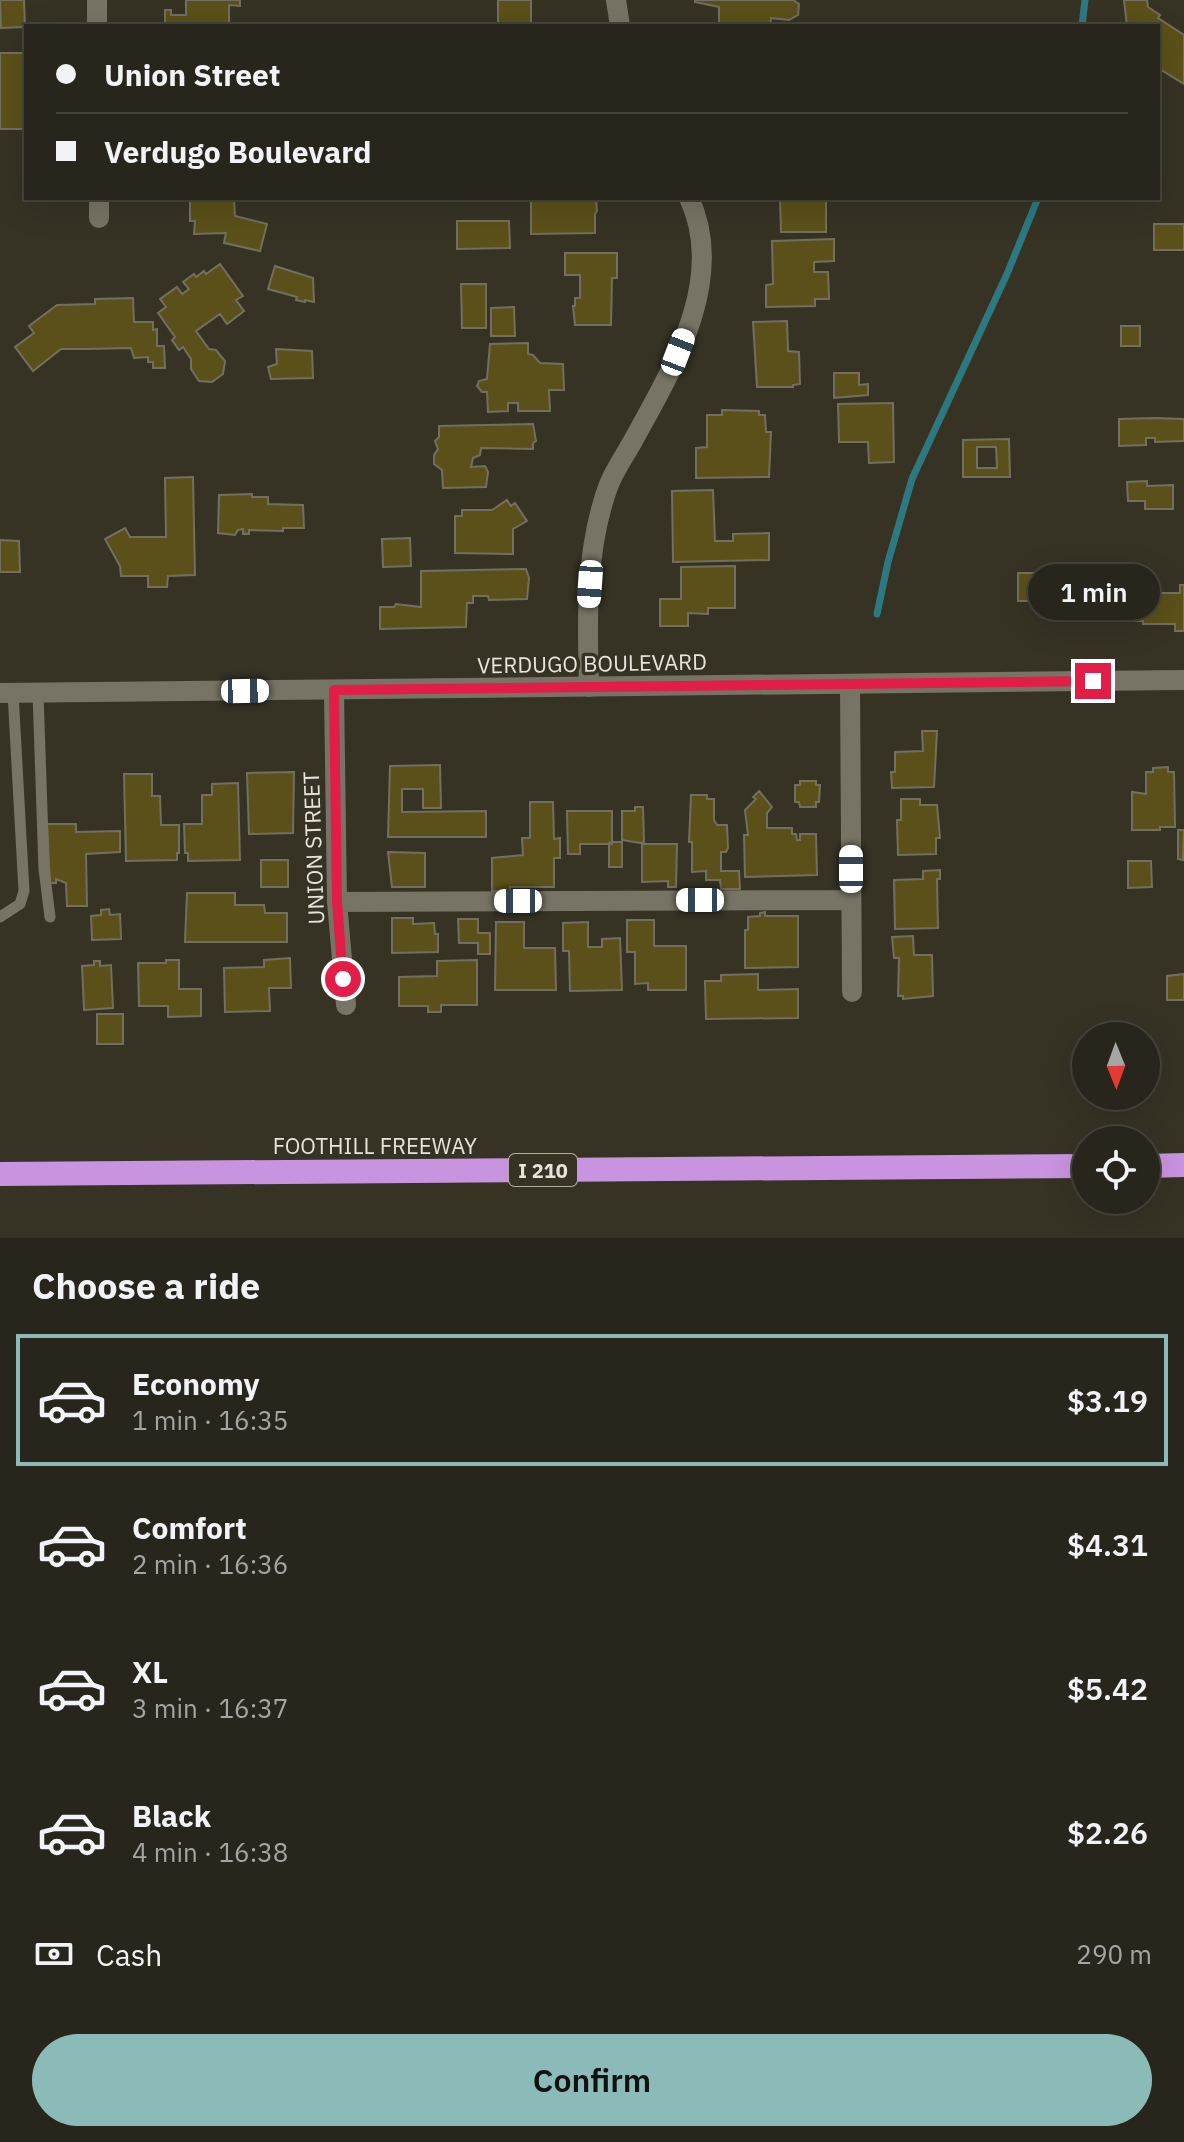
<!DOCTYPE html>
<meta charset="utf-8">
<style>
:root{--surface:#28261c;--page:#343229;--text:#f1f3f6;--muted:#a5a5a3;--line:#44433b;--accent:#8bbbb9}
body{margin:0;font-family:"IBM Plex Sans",sans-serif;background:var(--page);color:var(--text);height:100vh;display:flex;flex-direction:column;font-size:30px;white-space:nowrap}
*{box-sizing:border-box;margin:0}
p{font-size:26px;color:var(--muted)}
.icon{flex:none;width:44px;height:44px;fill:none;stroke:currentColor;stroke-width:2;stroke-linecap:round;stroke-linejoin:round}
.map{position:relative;height:1238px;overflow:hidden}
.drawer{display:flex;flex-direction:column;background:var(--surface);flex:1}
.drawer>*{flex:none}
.banner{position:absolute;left:24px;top:24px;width:1136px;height:176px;border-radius:0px;box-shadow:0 8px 32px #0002,0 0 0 2px var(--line);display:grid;align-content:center;height:176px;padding:0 32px;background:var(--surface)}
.needle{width:52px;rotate:179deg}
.buttons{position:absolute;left:1072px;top:1022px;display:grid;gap:16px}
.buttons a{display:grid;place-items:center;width:88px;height:88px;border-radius:50%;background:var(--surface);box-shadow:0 8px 32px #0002,0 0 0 2px var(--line);font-size:40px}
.end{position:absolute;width:36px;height:36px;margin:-18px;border:10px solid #e11d48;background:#fff;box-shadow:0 0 0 4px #fff}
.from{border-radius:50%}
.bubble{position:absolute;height:56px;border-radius:28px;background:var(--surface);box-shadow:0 8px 32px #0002,0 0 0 2px var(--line);font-size:26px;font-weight:600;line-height:56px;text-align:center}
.car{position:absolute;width:24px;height:48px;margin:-24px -12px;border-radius:10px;box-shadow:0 0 6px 2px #0007;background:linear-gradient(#fff 24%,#345 0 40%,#fff 0 76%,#345 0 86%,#fff 0)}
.banner b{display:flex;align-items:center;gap:28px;height:76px;font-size:30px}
.banner b+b{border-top:2px solid var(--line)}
.banner i{width:20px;height:20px;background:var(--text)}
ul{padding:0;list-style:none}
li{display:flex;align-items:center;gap:24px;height:132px;margin:0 16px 12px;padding:0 16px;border:4px solid transparent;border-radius:0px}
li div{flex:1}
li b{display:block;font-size:30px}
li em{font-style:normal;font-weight:600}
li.current{border-color:var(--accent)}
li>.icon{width:72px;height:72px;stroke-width:1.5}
h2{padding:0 32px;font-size:36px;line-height:96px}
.pay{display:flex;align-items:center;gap:20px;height:88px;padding:0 32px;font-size:30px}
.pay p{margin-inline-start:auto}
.button{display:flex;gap:16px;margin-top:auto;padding:16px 32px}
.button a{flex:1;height:92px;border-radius:48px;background:var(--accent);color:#111;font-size:32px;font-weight:600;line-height:92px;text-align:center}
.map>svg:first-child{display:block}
</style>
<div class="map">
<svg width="1184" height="1238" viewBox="0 0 1184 1238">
<rect width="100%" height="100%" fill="#363325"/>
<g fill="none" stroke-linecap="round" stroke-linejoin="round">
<path stroke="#2c7982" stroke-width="7" d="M1082 26 1085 0
M877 614 888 562 912 479 1007 274 1038 198"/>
</g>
<path fill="#5b5019" stroke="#726f60" stroke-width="2" fill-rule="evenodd" d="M0 0H24L25 27 1 28Z
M186 0H240V6L229 5V26H165V10H171V15H186Z
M498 0H531V25L540 26H498Z
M695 0H793L799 4 798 15 789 20 771 18 770 26H719V7L695 2Z
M1124 0H1147L1148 7 1160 15 1158 18 1184 35V84L1158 68V26H1127Z
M0 53H24L26 87 25 100H23V129H0Z
M190 198H234L235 216 267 224 260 251 224 243 226 233 194 234 195 221H190Z
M542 198H596L597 211 595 214V233L531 234V199Z
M780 198H826V232H781Z
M457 221H509L510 248 457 249Z
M1154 224H1184V250H1154Z
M834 239V261L814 262V272H828L829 299H815V306L766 307V285L773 284 772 241Z
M565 253H617V278H612L611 325H575L573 306H575V298H580V275H565Z
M220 264 243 296 236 300 244 311 227 324 220 314 196 331 209 349 216 350 225 361 223 374 212 382 199 381 191 369V359L183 347 179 350 172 340 175 337 158 313 166 307 160 299 177 287 182 294 189 289 183 282 194 274 196 277 204 271 206 274Z
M275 266 313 278 314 302 305 300V302L296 300 297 297 268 289Z
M461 284H486V328H462Z
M133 298 134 322H153V330L157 329V346H164L165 368H153V362H148V357L134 358 131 348 88 349H61L33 371 15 347 34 333 29 326 57 305 95 304V299Z
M514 307 515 336H491V308Z
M787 321 788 351 799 352 800 384 793 385V387H757L753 322Z
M1121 326H1140V346H1121Z
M528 343V354L533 355 540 363 563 364 564 390H549L550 411H518V403H508V411L488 412 487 392H482L477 386 479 381 487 379 490 344Z
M276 349 312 351 313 378 271 379 268 367 277 364Z
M834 373H859V385L868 384V395L834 398Z
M893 403 894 462 869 463 868 442H839L838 404Z
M722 410 759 411V415H765L766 432H771L769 477 696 478V448L707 447V415H722Z
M1155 418 1184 419V441L1155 442V438H1146V445L1119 446V419Z
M533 424 536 441 533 443V449L481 448 480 455 473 458 471 467 485 466 488 472 486 487 443 488 442 470 434 464V455L438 449 435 441 439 437V426Z
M1009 439 1010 477H963V440ZM977 447H996L997 468H977Z
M193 477 195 575 168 576 167 587H148V576H121L120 566 105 539 125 528 130 537H166L165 478Z
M1147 481V486L1173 485V509H1145V501H1128L1127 482Z
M713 490 715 541H733V534L769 533V560L673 562 672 491Z
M252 494V497H268V504L303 505 304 528H283V531L249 530V534H243V529L238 530 235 535 218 533 219 495Z
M507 500 511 506 515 503 527 521 513 529V554L455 553V516H462V510H492Z
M410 538 411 566 383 567 382 539Z
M0 540 19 541 20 572H0Z
M735 566V608H708V614L688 613V626H660V599H681V567Z
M526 569 529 578 527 599 489 600 488 596H473V603H467L466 627 380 629V607H394L396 604 421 607V571Z
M1018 573H1038L1039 601H1018Z
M1180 585H1184V631H1175V624H1143V621H1124V598L1159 596V593H1180Z
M922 731H937L934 787 892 788 891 772H895V752L923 751Z
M440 765 441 808H423V789H402V812L486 811V837H388L390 766Z
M1168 767V772H1174L1175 827H1160V830H1132V792L1146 794V772H1153V768Z
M294 772 293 833 249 834 247 773Z
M124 774H152V796H160L161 825H179V853H177V860L126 861Z
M800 781H816V785H820L819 802H816V807H800L799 802H795V785H800Z
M238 783 240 860 188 861V853H185L184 824H202V795H212V784Z
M759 791 772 807 767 813V828H792V834H796L797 840H800V834H816L817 875 745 877 744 835H748L745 810 756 799 753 797Z
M691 795H707V799H714V820L717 825H727L728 848 726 852H721V871H739L740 889H721L720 880H706V871L692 872V842H689Z
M901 799H920V805H937L940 838H936V854L898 855 897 820H901Z
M530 802H553L554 839 560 838V858H554V887H510V891H492V858L523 855 522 838H530Z
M635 807H643L644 842 640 843 622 840V811H635Z
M567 811H612V844H580V854H568Z
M47 824H76V832L120 831V852L86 854 87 906H67L66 883 56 879V883H50Z
M1178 830H1184L1183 860 1178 859Z
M612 842H622V867H609V843Z
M642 844H677L676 887H668V881L642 882Z
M388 852 425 853V887H392Z
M261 860H288V887H261Z
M1128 861H1151L1152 887 1128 888Z
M940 870V879H937L938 928 895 929 894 880 923 879V871Z
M187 893H235V905H264L265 913H287V942H185Z
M109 909 110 915 120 914 121 939 92 940 91 916 101 915V910Z
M765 912V916H798V967L745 968V930H748V917L760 916V913Z
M392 918H413V924L434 923 435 934H438V952L392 953Z
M458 919H478V933H490V954H478V943H459Z
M627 920H654V946H686V990H648V983L635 984V952H627Z
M496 922H524V948H555L556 990H495Z
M588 922V947H602V939L620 938 622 990 570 991 569 951H563V923Z
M913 936 914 955H932L933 996 903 999V996H898L899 958H894L892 937Z
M290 958 291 988H269L270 1011 225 1012 224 968 264 967V960Z
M166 960H179V989H201V1016L168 1017V1006H139L138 963H166Z
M477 960V1005H441V1012H428V1006H399V977L437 976V961Z
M94 961H100V966L111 965 113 1008 84 1010 82 966 94 965Z
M758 974V990L798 989V1018L706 1019 705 981H721V975Z
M1184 974V1000H1167V976Z
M97 1014H123V1044H97Z"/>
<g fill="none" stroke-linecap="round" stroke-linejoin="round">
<path stroke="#777465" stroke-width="11" d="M38 693 44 869 50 917
M0 917 20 904 24 891 13 693"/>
<path stroke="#777465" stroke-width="20" d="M97 0V26
M616 0 620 26
M99 198V218
M850 685 852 992
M589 687C587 622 585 550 608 487 614 470 626 454 634 439 673 368 727 279 689 198
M334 690 337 902 346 1005
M337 902 851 900"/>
<path stroke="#777465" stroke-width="20" d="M0 693 1184 680"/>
<path stroke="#c893df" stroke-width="24" d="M1146 1166 1184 1165
M0 1174 1086 1166"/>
</g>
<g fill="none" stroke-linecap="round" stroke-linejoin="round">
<path stroke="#e11d48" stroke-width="10" d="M343 979 337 902 334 690 1093 681"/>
</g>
<g text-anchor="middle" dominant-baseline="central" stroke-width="7" stroke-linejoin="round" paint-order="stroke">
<rect fill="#363325" stroke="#b1afa5" stroke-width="2" x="509" y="1154" width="68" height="32" rx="6"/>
<g font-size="20" font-weight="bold" fill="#e6e4dc">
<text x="543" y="1170">I 210</text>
</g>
<g font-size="22" fill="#e6e4dc" stroke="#363325">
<text transform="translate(592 663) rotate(-1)">VERDUGO BOULEVARD</text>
<text transform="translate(313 848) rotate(-92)">UNION STREET</text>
<text x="375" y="1145">FOOTHILL FREEWAY</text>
</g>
</g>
</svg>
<div class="buttons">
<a><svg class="needle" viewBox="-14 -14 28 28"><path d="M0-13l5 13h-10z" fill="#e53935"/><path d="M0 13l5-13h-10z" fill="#a5a5a3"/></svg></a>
<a><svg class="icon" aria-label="locate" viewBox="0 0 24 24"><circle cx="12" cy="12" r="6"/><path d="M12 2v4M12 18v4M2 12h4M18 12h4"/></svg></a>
</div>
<i class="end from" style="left:343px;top:979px"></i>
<i class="end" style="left:1093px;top:681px"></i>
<div class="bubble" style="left:1028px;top:564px;width:132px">1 min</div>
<i class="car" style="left:678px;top:352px;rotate:21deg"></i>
<i class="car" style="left:590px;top:584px;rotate:184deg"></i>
<i class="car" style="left:245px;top:691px;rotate:89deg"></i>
<i class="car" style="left:851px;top:869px;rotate:0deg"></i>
<i class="car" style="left:700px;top:900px;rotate:270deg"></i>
<i class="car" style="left:518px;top:901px;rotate:270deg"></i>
<div class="banner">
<b><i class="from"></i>Union Street</b>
<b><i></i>Verdugo Boulevard</b>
</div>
</div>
<section class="drawer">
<h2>Choose a ride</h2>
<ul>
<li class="current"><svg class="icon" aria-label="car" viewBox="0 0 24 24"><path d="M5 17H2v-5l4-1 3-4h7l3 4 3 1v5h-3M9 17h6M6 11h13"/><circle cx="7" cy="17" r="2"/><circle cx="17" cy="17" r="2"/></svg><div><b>Economy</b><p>1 min · 16:35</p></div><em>$3.19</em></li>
<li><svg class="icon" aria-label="car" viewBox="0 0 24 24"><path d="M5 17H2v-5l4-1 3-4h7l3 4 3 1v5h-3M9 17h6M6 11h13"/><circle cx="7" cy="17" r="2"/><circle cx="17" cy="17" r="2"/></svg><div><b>Comfort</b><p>2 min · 16:36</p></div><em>$4.31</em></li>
<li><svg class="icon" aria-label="car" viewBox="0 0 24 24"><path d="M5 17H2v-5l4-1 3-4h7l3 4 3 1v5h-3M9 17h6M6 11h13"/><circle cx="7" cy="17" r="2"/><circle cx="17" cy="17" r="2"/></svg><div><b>XL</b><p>3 min · 16:37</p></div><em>$5.42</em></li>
<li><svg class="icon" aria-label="car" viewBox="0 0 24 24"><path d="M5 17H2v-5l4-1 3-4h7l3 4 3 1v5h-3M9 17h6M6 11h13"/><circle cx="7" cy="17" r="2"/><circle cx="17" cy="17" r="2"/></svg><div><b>Black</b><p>4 min · 16:38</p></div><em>$2.26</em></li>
</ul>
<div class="pay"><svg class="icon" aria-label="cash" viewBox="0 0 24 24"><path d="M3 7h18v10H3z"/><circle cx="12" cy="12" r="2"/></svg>Cash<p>290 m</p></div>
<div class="button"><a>Confirm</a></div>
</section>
